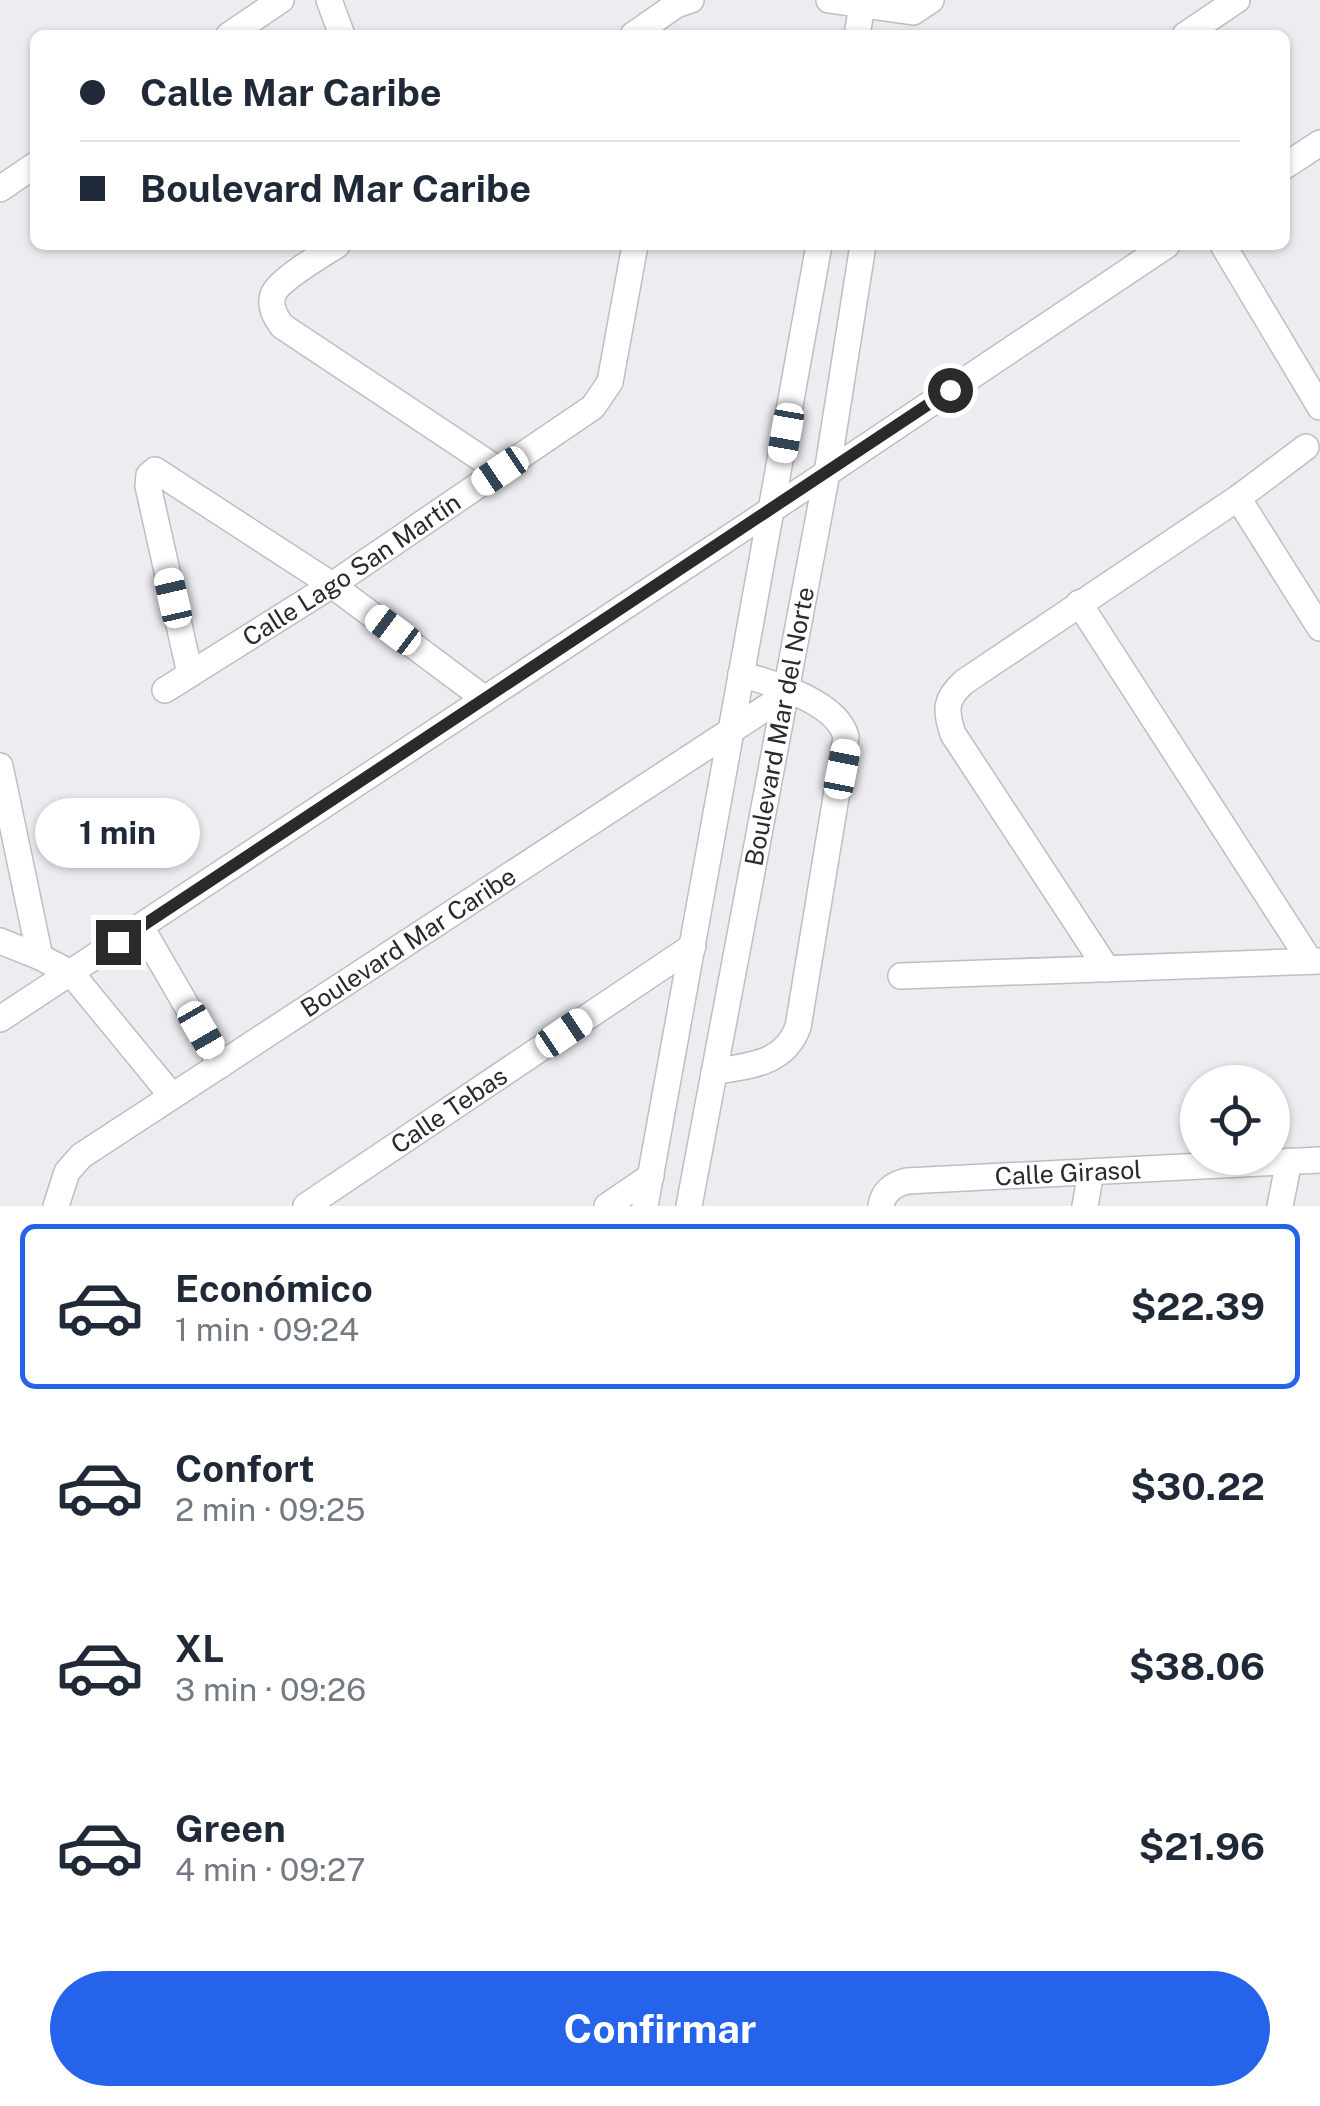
<!DOCTYPE html>
<html lang="es">
<meta charset="utf-8">
<style>
:root{--surface:#fff;--page:#f2f2f3;--text:#1f2937;--muted:#747a83;--line:#e0e1e3;--accent:#2563eb}
body{margin:0;font-family:"Public Sans",sans-serif;background:var(--page);color:var(--text);height:100vh;display:flex;flex-direction:column;font-size:38px;white-space:nowrap}
*{box-sizing:border-box;margin:0}
p{font-size:32px;color:var(--muted)}
.icon{flex:none;width:55px;height:55px;fill:none;stroke:currentColor;stroke-width:2;stroke-linecap:round;stroke-linejoin:round}
.map{position:relative;height:1206px;overflow:hidden}
.details{display:flex;flex-direction:column;background:var(--surface);flex:1}
.details>*{flex:none}
.top-card{position:absolute;left:30px;top:30px;width:1260px;height:220px;border-radius:15px;box-shadow:0 2px 8px #0004;display:grid;align-content:center;height:220px;padding:0 50px;background:var(--surface)}
.buttons{position:absolute;left:1180px;top:1065px;display:grid;gap:20px}
.buttons a{display:grid;place-items:center;width:110px;height:110px;border-radius:50%;background:var(--surface);box-shadow:0 2px 8px #0004;font-size:50px}
.end{position:absolute;width:45px;height:45px;margin:-22px;border:12px solid #2a2a2b;background:#fff;box-shadow:0 0 0 5px #fff}
.from{border-radius:50%}
.bubble{position:absolute;height:70px;border-radius:35px;background:var(--surface);box-shadow:0 2px 8px #0004;font-size:32px;font-weight:700;line-height:70px;text-align:center}
.car{position:absolute;width:30px;height:60px;margin:-30px -15px;border-radius:12px;box-shadow:0 0 8px 2px #0007;background:linear-gradient(#fff 24%,#345 0 40%,#fff 0 76%,#345 0 86%,#fff 0)}
.top-card b{display:flex;align-items:center;gap:35px;height:95px;font-size:38px}
.top-card b+b{border-top:2px solid var(--line)}
.top-card i{width:25px;height:25px;background:var(--text)}
ul{padding:18px 0 0;list-style:none}
li{display:flex;align-items:center;gap:30px;height:165px;margin:0 20px 15px;padding:0 30px;border:5px solid transparent;border-radius:15px}
li div{flex:1}
li b{display:block;font-size:38px}
li em{font-style:normal;font-weight:700}
li.active{border-color:var(--accent)}
li>.icon{width:90px;height:90px;stroke-width:1.5}
.action{display:flex;gap:20px;margin-top:auto;padding:20px 50px}
.action a{flex:1;height:115px;border-radius:60px;background:var(--accent);color:#fff;font-size:40px;font-weight:700;line-height:115px;text-align:center}
.map>svg:first-child{display:block}
</style>
<div class="map">
<svg width="1320" height="1206" viewBox="0 0 1320 1206">
<rect width="100%" height="100%" fill="#ededf1"/>
<g fill="none" stroke-linecap="round" stroke-linejoin="round">
<g stroke="#bebec2" stroke-width="28">
<g id="minor">
<path d="M329 0 342 35"/>
<path d="M829 0 913 12 931 0"/>
<path d="M229 35 281 0"/>
<path d="M633 35 676 5 691 0"/>
<path d="M857 35 863 0"/>
<path d="M1185 35 1237 0"/>
<path d="M1285 166 1320 143"/>
<path d="M0 189 35 165"/>
<path d="M337 245C322 255 278 280 273 295 269 306 276 318 282 326L500 471"/>
<path d="M1223 245 1320 407"/>
<path d="M1238 498 1320 628"/>
<path d="M1079 603 1310 961"/>
<path d="M190 674 148 486 149 475 155 470 332 585 485 699"/>
<path id="s1" d="M165 690 332 585 593 407 610 382 635 245"/>
<path d="M0 766 40 957"/>
<path d="M141 927 221 1065"/>
<path d="M0 941 40 957 71 973 172 1096"/>
<path d="M1107 969 953 734C945 710 945 699 964 682L1238 498 1306 447"/>
<path d="M901 976 1320 961"/>
<path d="M0 1019 827 473 1167 245"/>
<path d="M714 1072C749 1065 784 1065 798 1027L846 737C838 702 772 683 741 674"/>
<path id="s2" d="M56 1206 67 1172 81 1156 784 696"/>
<path id="s3" d="M306 1206 693 946"/>
<path d="M607 1206 651 1176"/>
<path d="M645 1206 819 245"/>
<path id="s4" d="M689 1206 827 473 863 245"/>
<path id="s5" d="M881 1206C883 1191 894 1184 907 1181L1320 1160"/>
<path d="M1085 1206 1091 1172"/>
<path d="M1280 1206 1289 1161"/>
</g>
</g>
<use href="#minor" stroke="#fff" stroke-width="25"/>
</g>
<g fill="none" stroke-linecap="round" stroke-linejoin="round">
<path stroke="#2a2a2b" stroke-width="12" d="M118 942 950 390"/>
</g>
<g text-anchor="middle" dominant-baseline="central" stroke-width="8" stroke-linejoin="round" paint-order="stroke">
<g font-size="25" fill="#2a2a2b" stroke="#fafbfe">
<text stroke="none"><textPath href="#s1" startOffset="222">Calle Lago San Martín</textPath></text>
<text stroke="none"><textPath href="#s4" startOffset="488">Boulevard Mar del Norte</textPath></text>
<text stroke="none"><textPath href="#s2" startOffset="448">Boulevard Mar Caribe</textPath></text>
<text stroke="none"><textPath href="#s3" startOffset="172">Calle Tebas</textPath></text>
<text stroke="none"><textPath href="#s5" startOffset="200">Calle Girasol</textPath></text>
</g>
</g>
</svg>
<div class="buttons">
<a><svg class="icon" aria-label="locate" viewBox="0 0 24 24"><circle cx="12" cy="12" r="6"/><path d="M12 2v4M12 18v4M2 12h4M18 12h4"/></svg></a>
</div>
<i class="end from" style="left:950px;top:390px"></i>
<i class="end" style="left:118px;top:942px"></i>
<div class="bubble" style="left:35px;top:798px;width:165px">1 min</div>
<i class="car" style="left:786px;top:433px;rotate:190deg"></i>
<i class="car" style="left:500px;top:471px;rotate:236deg"></i>
<i class="car" style="left:173px;top:598px;rotate:347deg"></i>
<i class="car" style="left:393px;top:630px;rotate:307deg"></i>
<i class="car" style="left:842px;top:769px;rotate:11deg"></i>
<i class="car" style="left:201px;top:1030px;rotate:150deg"></i>
<i class="car" style="left:564px;top:1033px;rotate:56deg"></i>
<div class="top-card">
<b><i class="from"></i>Calle Mar Caribe</b>
<b><i></i>Boulevard Mar Caribe</b>
</div>
</div>
<section class="details">
<ul>
<li class="active"><svg class="icon" aria-label="car" viewBox="0 0 24 24"><path d="M5 17H2v-5l4-1 3-4h7l3 4 3 1v5h-3M9 17h6M6 11h13"/><circle cx="7" cy="17" r="2"/><circle cx="17" cy="17" r="2"/></svg><div><b>Económico</b><p>1 min · 09:24</p></div><em>$22.39</em></li>
<li><svg class="icon" aria-label="car" viewBox="0 0 24 24"><path d="M5 17H2v-5l4-1 3-4h7l3 4 3 1v5h-3M9 17h6M6 11h13"/><circle cx="7" cy="17" r="2"/><circle cx="17" cy="17" r="2"/></svg><div><b>Confort</b><p>2 min · 09:25</p></div><em>$30.22</em></li>
<li><svg class="icon" aria-label="car" viewBox="0 0 24 24"><path d="M5 17H2v-5l4-1 3-4h7l3 4 3 1v5h-3M9 17h6M6 11h13"/><circle cx="7" cy="17" r="2"/><circle cx="17" cy="17" r="2"/></svg><div><b>XL</b><p>3 min · 09:26</p></div><em>$38.06</em></li>
<li><svg class="icon" aria-label="car" viewBox="0 0 24 24"><path d="M5 17H2v-5l4-1 3-4h7l3 4 3 1v5h-3M9 17h6M6 11h13"/><circle cx="7" cy="17" r="2"/><circle cx="17" cy="17" r="2"/></svg><div><b>Green</b><p>4 min · 09:27</p></div><em>$21.96</em></li>
</ul>
<div class="action"><a>Confirmar</a></div>
</section>
